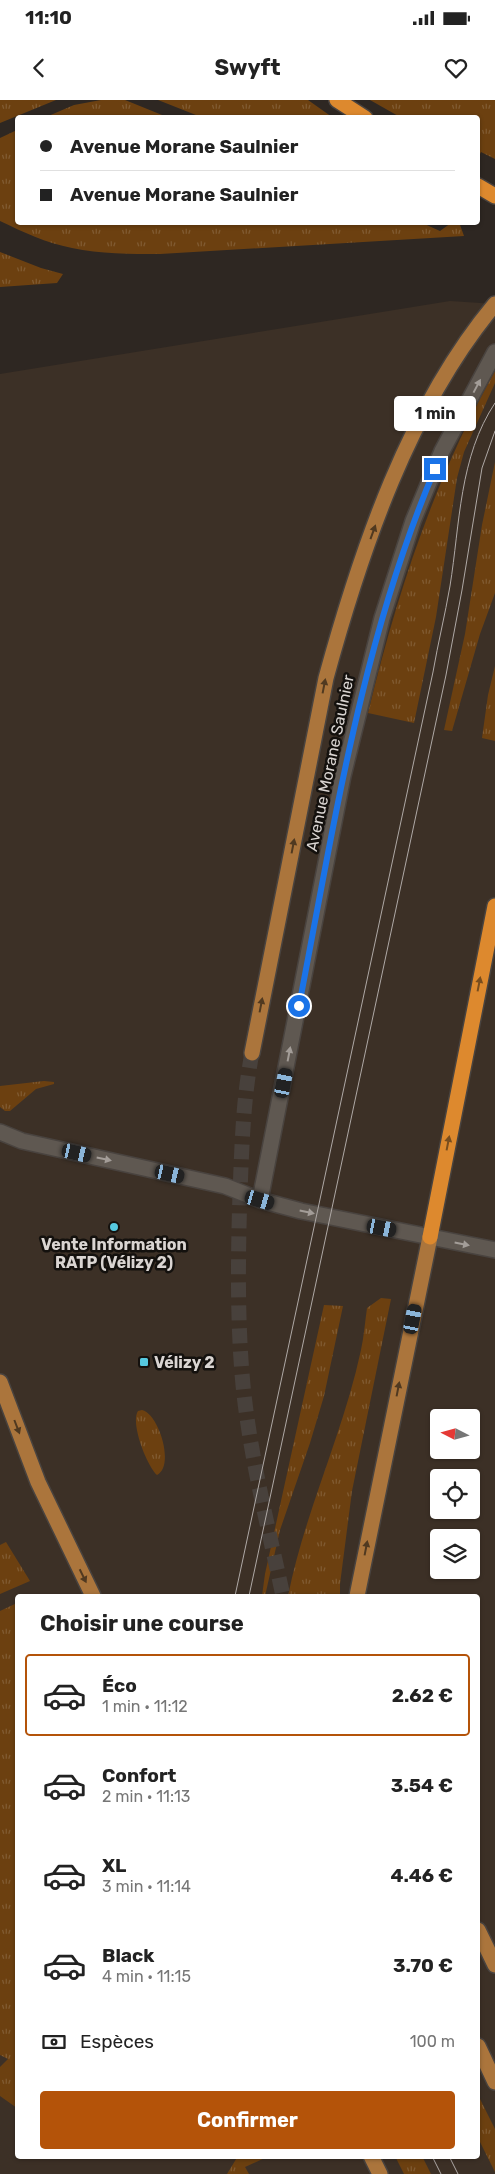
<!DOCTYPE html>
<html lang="fr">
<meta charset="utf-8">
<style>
:root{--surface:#fff;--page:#f2f2f2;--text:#222;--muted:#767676;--line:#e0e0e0;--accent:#b45309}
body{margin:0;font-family:Rubik,sans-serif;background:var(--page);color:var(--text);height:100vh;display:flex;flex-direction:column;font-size:19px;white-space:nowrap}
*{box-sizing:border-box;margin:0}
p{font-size:16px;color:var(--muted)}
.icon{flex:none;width:28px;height:28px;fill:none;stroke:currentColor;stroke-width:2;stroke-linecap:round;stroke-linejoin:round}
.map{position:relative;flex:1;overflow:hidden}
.sheet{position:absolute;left:15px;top:1494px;width:465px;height:565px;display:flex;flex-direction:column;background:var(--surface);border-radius:5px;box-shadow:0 1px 4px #0004}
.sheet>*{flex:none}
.hud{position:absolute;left:15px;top:15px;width:465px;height:110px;border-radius:5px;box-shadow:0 1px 4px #0004;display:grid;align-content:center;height:110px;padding:0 25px;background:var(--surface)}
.needle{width:32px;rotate:276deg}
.tools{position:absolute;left:430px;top:1309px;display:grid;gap:10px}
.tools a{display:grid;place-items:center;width:50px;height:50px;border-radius:5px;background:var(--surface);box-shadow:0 1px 4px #0004;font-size:25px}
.end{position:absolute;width:22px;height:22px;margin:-11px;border:6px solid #1a73e8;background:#fff;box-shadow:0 0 0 2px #fff}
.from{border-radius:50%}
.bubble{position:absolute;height:35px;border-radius:5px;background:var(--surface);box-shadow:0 1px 4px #0004;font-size:16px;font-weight:700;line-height:35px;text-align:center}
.car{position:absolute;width:15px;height:30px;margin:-15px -8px;border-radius:6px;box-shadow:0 0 4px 1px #0007;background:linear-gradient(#222 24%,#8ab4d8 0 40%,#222 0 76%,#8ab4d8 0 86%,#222 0)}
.hud b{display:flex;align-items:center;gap:18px;height:48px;font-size:19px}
.hud b+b{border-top:1px solid var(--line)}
.hud i{width:12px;height:12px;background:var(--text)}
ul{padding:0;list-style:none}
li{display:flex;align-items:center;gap:15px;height:82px;margin:0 10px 8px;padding:0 15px;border:2px solid transparent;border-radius:5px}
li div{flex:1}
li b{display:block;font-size:19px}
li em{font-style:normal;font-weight:700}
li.selected{border-color:var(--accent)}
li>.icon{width:45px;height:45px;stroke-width:1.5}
h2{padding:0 25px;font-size:22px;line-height:60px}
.pay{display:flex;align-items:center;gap:12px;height:55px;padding:0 25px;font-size:19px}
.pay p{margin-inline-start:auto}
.cta{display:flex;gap:10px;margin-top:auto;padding:10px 25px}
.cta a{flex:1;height:58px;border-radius:5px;background:var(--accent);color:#fff;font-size:20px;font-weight:700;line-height:58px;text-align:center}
.status{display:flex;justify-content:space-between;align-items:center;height:35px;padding:0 25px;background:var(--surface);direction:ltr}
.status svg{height:14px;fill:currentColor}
header{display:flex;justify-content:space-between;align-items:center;height:65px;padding:0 25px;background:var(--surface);font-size:22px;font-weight:700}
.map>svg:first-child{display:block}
</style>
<div class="status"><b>11:10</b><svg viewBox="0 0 49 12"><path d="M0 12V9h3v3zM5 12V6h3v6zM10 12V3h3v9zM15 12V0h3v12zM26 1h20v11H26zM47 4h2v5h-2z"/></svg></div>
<header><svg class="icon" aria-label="back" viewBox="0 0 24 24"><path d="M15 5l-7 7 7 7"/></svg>Swyft<svg class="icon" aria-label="heart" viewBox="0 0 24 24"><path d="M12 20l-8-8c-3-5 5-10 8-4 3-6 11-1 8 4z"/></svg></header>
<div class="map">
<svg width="495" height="2074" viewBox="0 0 495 2074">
<defs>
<pattern id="grass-tufts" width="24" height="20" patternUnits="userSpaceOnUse" patternTransform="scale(1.25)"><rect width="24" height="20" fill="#6c4010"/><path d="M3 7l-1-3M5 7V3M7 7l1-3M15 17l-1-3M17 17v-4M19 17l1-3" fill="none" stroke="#805b32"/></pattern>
</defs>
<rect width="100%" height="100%" fill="#2e2722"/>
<path fill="#3c3026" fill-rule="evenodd" d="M450 201 495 204V2074H0V274ZM439 1318H471V1350H439ZM439 1378H471V1410H439ZM439 1438H471V1470H439ZM18 1496H478V2056H18Z"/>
<path fill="url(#grass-tufts)" d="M0 0H56L0 23Z
M101 0H125L167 17H46L74 5Z
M158 0H308L332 17H201Z
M370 0H495V59L481 52 478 58V18L400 17Z
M17 30 18 122H420L440 131 451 123 459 122 464 136 160 154C131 154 100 154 72 148 46 143 23 132 0 121V38Z
M0 152 41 168 63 174 57 183 0 187Z
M495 271V283L464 352 457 378 436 517 414 623 368 613C397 493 435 378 495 271Z
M495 362V493L480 534 452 631 444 630 465 534 482 425Z
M495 566V641L482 638 488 595Z
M44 981 54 982V984L36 989 10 1011H5L0 1007V986Z
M381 1198 391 1199 352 1391 340 1484V1496H288C305 1411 343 1334 361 1250 364 1236 365 1222 367 1208Z
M324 1205 343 1206 324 1296 310 1343 280 1430 265 1496H262L265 1474Z
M142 1310C159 1314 175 1366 157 1375 147 1366 130 1323 138 1311Z
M6 1442 30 1481 0 1494V1445Z
M17 1503V2008L0 1996V1967L8 1959 0 1955V1511Z
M478 1995 495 2029V2072L478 2038Z
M238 2056H269L245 2067 249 2074H227Z
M395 2056H422L431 2074H404Z"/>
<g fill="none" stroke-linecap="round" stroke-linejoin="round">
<path stroke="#48413c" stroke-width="15" stroke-dasharray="15 8" stroke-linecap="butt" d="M252 953C243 999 242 1045 240 1092 238 1156 237 1221 243 1285 250 1356 268 1426 283 1496"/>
<g stroke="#49433f" stroke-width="18">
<path id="minor" d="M0 1032 22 1041 225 1086 260 1100 301 1111 495 1150
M260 1100 343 676 382 518 413 421 442 351 495 252"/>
</g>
<g stroke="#49433f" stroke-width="18">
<path id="major" d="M252 953 326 578C361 450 409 307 495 204
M0 1282 38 1382 93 1496
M357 1496 430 1137
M478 1830 495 1865
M478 1946 495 1982
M371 2056 380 2074"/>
</g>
<g stroke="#49433f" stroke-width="18">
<path id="highway" d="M337 0 365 18
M478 86 495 96
M430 1137 495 806"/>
</g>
<use href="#minor" stroke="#5f5851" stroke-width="15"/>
<use href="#major" stroke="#ab753c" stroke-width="15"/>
<use href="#highway" stroke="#dd892e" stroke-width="15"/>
<path stroke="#afa9a6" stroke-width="1" d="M235 1496 433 572C438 543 445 515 450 486 460 424 459 357 495 303
M249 1496 446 575 462 490 482 368 495 331
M432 2056 441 2074
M449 2056 458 2074"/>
</g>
<defs><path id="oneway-solid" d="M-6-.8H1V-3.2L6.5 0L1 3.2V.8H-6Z" transform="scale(1.25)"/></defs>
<g fill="#a39d98">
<use href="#oneway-solid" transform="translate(477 286) rotate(-62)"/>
<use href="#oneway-solid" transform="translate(289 954) rotate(-79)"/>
<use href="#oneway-solid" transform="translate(104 1059) rotate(12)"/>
<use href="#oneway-solid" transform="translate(307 1112) rotate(12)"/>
<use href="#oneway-solid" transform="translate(462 1144) rotate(11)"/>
</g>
<g fill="#503920">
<use href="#oneway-solid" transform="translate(373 432) rotate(-70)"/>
<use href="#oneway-solid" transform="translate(324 586) rotate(-79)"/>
<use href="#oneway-solid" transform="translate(293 746) rotate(-79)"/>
<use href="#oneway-solid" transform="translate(261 905) rotate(-79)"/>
<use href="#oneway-solid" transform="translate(398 1289) rotate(-79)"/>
<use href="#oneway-solid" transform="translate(17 1327) rotate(69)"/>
<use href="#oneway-solid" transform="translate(366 1448) rotate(-79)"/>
<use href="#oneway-solid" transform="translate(83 1476) rotate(64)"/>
</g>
<g fill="#784d1e">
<use href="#oneway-solid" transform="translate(479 884) rotate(-79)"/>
<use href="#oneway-solid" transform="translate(448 1043) rotate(-79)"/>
</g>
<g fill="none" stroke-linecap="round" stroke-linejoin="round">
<path stroke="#1a73e8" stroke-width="6" d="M299 906C334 725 362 540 435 369"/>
</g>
<g fill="#56c9e0" stroke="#14110e" stroke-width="2">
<circle cx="114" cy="1127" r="5"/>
<rect x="139" y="1257" width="10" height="10" rx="2.5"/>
</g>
<g text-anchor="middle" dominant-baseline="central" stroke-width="5" stroke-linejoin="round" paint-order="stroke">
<g font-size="16" fill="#dad5d2" stroke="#14110e">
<text transform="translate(330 663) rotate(-78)">Avenue Morane Saulnier</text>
</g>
<g font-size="16" font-weight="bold" fill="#dad5d2" stroke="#14110e">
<text x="114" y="1144">Vente Information<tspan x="114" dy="18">RATP (Vélizy 2)</tspan></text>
<text x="154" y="1262" text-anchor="start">Vélizy 2</text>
</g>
</g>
</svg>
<div class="tools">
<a><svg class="needle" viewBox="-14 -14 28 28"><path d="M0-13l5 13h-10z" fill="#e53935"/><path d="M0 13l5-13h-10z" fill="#767676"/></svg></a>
<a><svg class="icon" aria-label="locate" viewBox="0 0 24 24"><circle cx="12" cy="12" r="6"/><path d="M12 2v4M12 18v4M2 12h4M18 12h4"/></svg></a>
<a><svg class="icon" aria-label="layers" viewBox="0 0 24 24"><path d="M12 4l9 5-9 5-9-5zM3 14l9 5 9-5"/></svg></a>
</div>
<i class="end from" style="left:299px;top:906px"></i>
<i class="end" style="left:435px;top:369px"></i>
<div class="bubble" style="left:394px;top:296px;width:82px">1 min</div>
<i class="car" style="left:284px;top:983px;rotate:11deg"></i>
<i class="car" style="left:77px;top:1053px;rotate:103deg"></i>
<i class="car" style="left:170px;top:1074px;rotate:103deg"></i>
<i class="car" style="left:260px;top:1100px;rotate:106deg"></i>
<i class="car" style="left:382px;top:1128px;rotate:101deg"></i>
<i class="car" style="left:413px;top:1219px;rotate:11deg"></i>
<div class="hud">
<b><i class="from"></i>Avenue Morane Saulnier</b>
<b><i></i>Avenue Morane Saulnier</b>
</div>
<section class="sheet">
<h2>Choisir une course</h2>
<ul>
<li class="selected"><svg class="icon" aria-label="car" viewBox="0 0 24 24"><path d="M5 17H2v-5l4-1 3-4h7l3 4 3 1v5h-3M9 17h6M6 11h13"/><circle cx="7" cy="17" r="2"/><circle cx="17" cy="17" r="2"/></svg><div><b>Éco</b><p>1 min · 11:12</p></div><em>2.62 €</em></li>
<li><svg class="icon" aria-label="car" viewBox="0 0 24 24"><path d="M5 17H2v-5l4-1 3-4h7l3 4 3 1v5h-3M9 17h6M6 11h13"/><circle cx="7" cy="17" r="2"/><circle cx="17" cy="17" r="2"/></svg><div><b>Confort</b><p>2 min · 11:13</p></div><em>3.54 €</em></li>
<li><svg class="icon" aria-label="car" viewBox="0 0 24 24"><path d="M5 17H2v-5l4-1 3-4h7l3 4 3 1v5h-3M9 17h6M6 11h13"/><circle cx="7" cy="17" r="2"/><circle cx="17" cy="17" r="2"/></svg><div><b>XL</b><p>3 min · 11:14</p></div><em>4.46 €</em></li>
<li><svg class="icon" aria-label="car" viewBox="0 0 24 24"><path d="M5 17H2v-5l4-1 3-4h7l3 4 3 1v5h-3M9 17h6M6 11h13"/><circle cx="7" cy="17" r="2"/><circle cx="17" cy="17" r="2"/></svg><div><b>Black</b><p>4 min · 11:15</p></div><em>3.70 €</em></li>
</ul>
<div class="pay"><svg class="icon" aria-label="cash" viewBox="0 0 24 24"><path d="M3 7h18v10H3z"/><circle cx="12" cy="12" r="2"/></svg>Espèces<p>100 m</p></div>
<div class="cta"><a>Confirmer</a></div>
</section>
</div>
